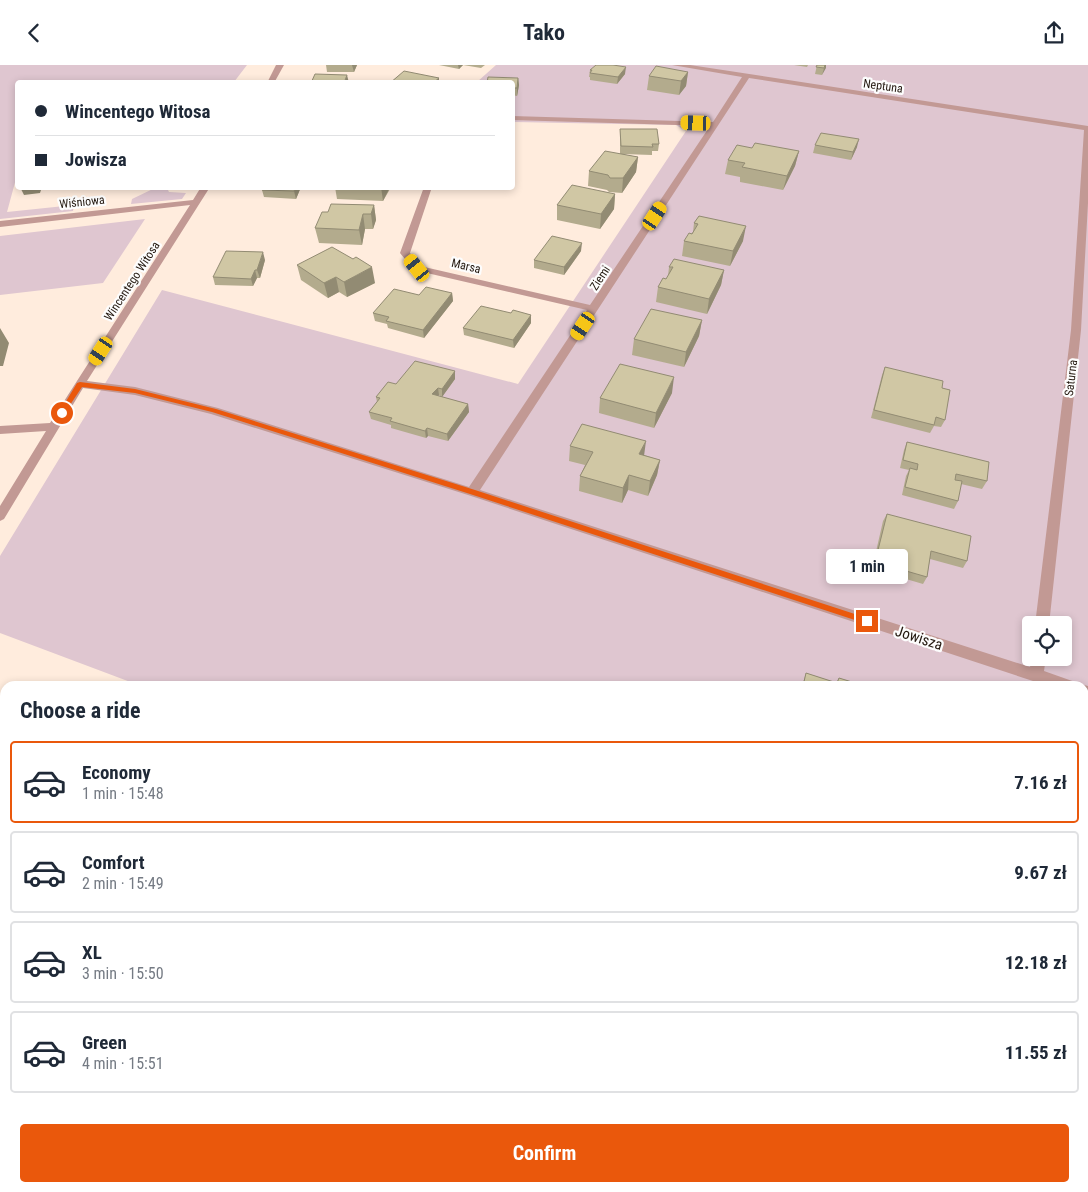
<!DOCTYPE html>
<meta charset="utf-8">
<style>
:root{--surface:#fff;--page:#f2f2f3;--text:#1f2937;--muted:#747a83;--line:#e0e1e3;--accent:#ea580c}
body{margin:0;font-family:"Roboto Condensed",sans-serif;background:var(--page);color:var(--text);height:100vh;display:flex;flex-direction:column;font-size:19px;white-space:nowrap}
*{box-sizing:border-box;margin:0}
p{font-size:16px;color:var(--muted)}
.icon{flex:none;width:28px;height:28px;fill:none;stroke:currentColor;stroke-width:2;stroke-linecap:round;stroke-linejoin:round}
.map{position:relative;flex:1;overflow:hidden}
.side{position:absolute;left:0px;top:616px;width:1089px;height:511px;display:flex;flex-direction:column;background:var(--surface);border-radius:15px 15px 0 0;box-shadow:0 2px 8px #0003}
.side>*{flex:none}
.top-card{position:absolute;left:15px;top:15px;width:500px;height:110px;border-radius:5px;box-shadow:0 2px 8px #0003;display:grid;align-content:center;height:110px;padding:0 20px;background:var(--surface)}
.controls{position:absolute;left:1022px;top:551px;display:grid;gap:10px}
.controls a{display:grid;place-items:center;width:50px;height:50px;border-radius:5px;background:var(--surface);box-shadow:0 2px 8px #0003;font-size:25px}
.end{position:absolute;width:22px;height:22px;margin:-11px;border:6px solid #ea580c;background:#fff;box-shadow:0 0 0 2px #fff}
.from{border-radius:50%}
.bubble{position:absolute;height:35px;border-radius:5px;background:var(--surface);box-shadow:0 2px 8px #0003;font-size:16px;font-weight:700;line-height:35px;text-align:center}
.car{position:absolute;width:15px;height:30px;margin:-15px -8px;border-radius:6px;box-shadow:0 0 4px 1px #0007;background:linear-gradient(#f5c518 24%,#345 0 40%,#f5c518 0 76%,#345 0 86%,#f5c518 0)}
.top-card b{display:flex;align-items:center;gap:18px;height:48px;font-size:19px}
.top-card b+b{border-top:1px solid var(--line)}
.top-card i{width:12px;height:12px;background:var(--text)}
ul{padding:0;list-style:none}
li{display:flex;align-items:center;gap:15px;height:82px;margin:0 10px 8px;padding:0 10px;border:2px solid var(--line);border-radius:5px}
li div{flex:1}
li b{display:block;font-size:19px}
li em{font-style:normal;font-weight:700}
li.active{border-color:var(--accent)}
li>.icon{width:45px;height:45px;stroke-width:1.5}
h2{padding:0 20px;font-size:22px;line-height:60px}
.button{display:flex;gap:10px;margin-top:auto;padding:10px 20px}
.button a{flex:1;height:58px;border-radius:5px;background:var(--accent);color:#fff;font-size:20px;font-weight:700;line-height:58px;text-align:center}
header{display:flex;justify-content:space-between;align-items:center;height:65px;padding:0 20px;background:var(--surface);font-size:22px;font-weight:700}
.map>svg:first-child{display:block}
</style>
<header><svg class="icon" aria-label="back" viewBox="0 0 24 24"><path d="M15 5l-7 7 7 7"/></svg>Tako<svg class="icon" aria-label="share" viewBox="0 0 24 24"><path d="M12 15V3M7 8l5-5 5 5M5 13v7h14v-7"/></svg></header>
<div class="map">
<svg width="1088" height="1127" viewBox="0 0 1088 1127">
<rect width="100%" height="100%" fill="#ffecdd"/>
<path fill="#dfc6d0" fill-rule="evenodd" d="M0 0H247L234 17 18 18 17 110 7 147 74 140 73 146 0 154Z
M496 0H1088V982L1084 980V621H141L0 568V491L162 225 518 319 686 66 676 60 513 57 512 18 477 17ZM1031 560H1064V592H1031Z
M157 122 167 123 169 127 186 128 182 134 131 139 132 134Z
M145 154 103 218 0 230V171Z"/>
<g fill="none" stroke-linecap="round" stroke-linejoin="round">
<path fill="#c29994" fill-rule="evenodd" d="M276 0H284L274 18H267Z
M672 0H690L1088 61V138L1081 265 1049 560H1035L1071 265 1084 65 749 13 480 425 1030 602 1032 592H1046L1044 606 1075 617 1077 621H1052L1036 617 468 430 211 349 135 330 83 323 4 454 0 456V441L46 366 0 369V361L50 358 190 140 0 162V156L193 135 201 122H210L87 316 135 322 218 343 469 422 587 245 414 205 400 188 424 122H432L410 188 420 201 590 240 710 61 512 55V51L713 57 742 12Z
M1084 620 1088 621V633L1084 632V621H1080Z
M0 837 5 840V858L0 855Z
M575 1122H603L605 1127H577Z"/>
</g>
<path fill="#b3ab8d" d="M326 0H357L354 7H327Z
M439 0H485L481 3 463 0 459 4Z
M794 0H808L807 2Z
M817 0H826L822 10 815 9Z
M590 5 625 9 617 19 590 15V12H589Z
M688 7 686 21 679 30 647 25 649 11Z
M518 13 519 20 517 31 512 30V18Z
M620 64 659 79 658 86H652V90L622 89 638 92 636 107 622 128 609 127 607 125 588 121 589 106 620 89Z
M815 80 857 82 851 95 813 88Z
M752 83 799 86 795 101 783 125 740 117V112L725 109 728 95Z
M67 122H99L68 125Z
M262 122H301L296 134 264 132 262 125Z
M335 122H390V124L383 136 337 134Z
M615 129 614 144 600 164 557 155V140Z
M374 140 376 155 373 164H365L362 180 319 178 315 163 328 147Z
M699 151 743 176 730 201 682 191 684 176 693 167 694 158Z
M581 186 564 210 534 203V195Z
M265 195 260 213H257L253 221 215 220 213 212Z
M297 200 375 218 347 232 339 227 328 233 301 215Z
M669 202 724 205 721 220 707 249 656 237 658 222 666 214 668 211Z
M452 228 453 236 424 273 388 263 387 259 375 256 373 248 419 230Z
M511 248 531 250V258L514 283 464 270 463 263Z
M702 255 699 271 684 302 632 290 634 274Z
M885 302 942 323 945 355 941 362 934 361 930 368 871 353 882 310Z
M455 306V314L442 332 439 330 438 331 468 339 469 347 448 376 428 371 426 373 391 363V360L371 354 369 347 377 337 376 332 396 319Z
M672 328 654 363 599 348 600 333Z
M907 377 987 416 982 424 961 419 958 436 954 444 902 430 906 411 909 405 900 403 904 385Z
M570 381 644 390 660 395 657 410 648 431 628 425 622 438 579 426 580 411 585 400 569 396Z
M887 449 967 496 963 503 930 494 927 512 923 519 872 504 883 456Z
M806 608 836 618 839 613 865 621H802Z
M5 705V720L0 716V711Z
M1011 1122H1084L1088 1127H1011Z"/>
<path fill="#928b73" d="M352 0H357L354 7Z
M458 0H463L459 4Z
M825 0H826V3L822 10Z
M626 2 625 9 617 19 618 12Z
M688 7 686 21 679 30 681 16Z
M347 10 349 18H344Z
M439 13V18H433Z
M518 13 519 20 517 31V23Z
M859 74 857 82 851 95 853 87Z
M799 86 795 101 783 125 787 111Z
M638 92 636 107 622 128 623 113Z
M20 122H42L40 128 24 130Z
M296 122H301L296 134 294 126Z
M381 122H390L383 136Z
M615 129 614 144 600 164 601 149Z
M374 140 376 155 373 164 371 149Z
M363 149 365 164 362 180 359 165Z
M746 161 743 176 730 201 733 186Z
M582 178 581 186 564 210V202Z
M263 187 265 195 260 213 257 205Z
M372 202 375 218 347 232 344 217Z
M255 205 257 213 253 221 251 214Z
M724 205 721 220 707 249 709 234Z
M336 212 339 227 328 233 324 218Z
M452 228 453 236 424 273 423 265Z
M531 250V258L514 283 513 275Z
M702 255 699 271 684 302 686 287Z
M0 263 9 278 3 301H0Z
M455 306V314L442 332V324Z
M674 312 672 328 654 363 656 348Z
M438 323 439 330 433 337 432 329Z
M468 339 469 347 448 376 447 369Z
M427 363 428 371 426 373 425 366Z
M646 376 644 391 639 389Z
M660 395 657 410 648 431 650 416Z
M629 410 628 425 622 438 623 423Z
M0 971 5 974 2 979 5 980V981L0 979Z
M5 1052V1067L2 1072H0V1060Z
M260 1122H263L271 1127H268Z
M392 1122H395L393 1127H390Z"/>
<path fill="#d0c7a4" stroke="#928b73" d="M596 0H613L626 2 618 12 590 8 592 5H590Z
M817 0H825L824 3 816 2Z
M656 1 688 7 681 16 649 11Z
M404 6 439 13 433 18H390Z
M315 9 347 10 344 18H311Z
M488 12 518 13 517 23H512V18H487Z
M620 64H657L659 79H652L653 82 621 81Z
M821 68 859 74 853 87 815 80Z
M755 78 799 86 787 111 742 102 745 98 728 95 737 80 752 83Z
M605 86 638 92 623 113H610L608 110 589 106Z
M572 120 615 129 601 149 557 140Z
M263 122H296L294 126 262 125Z
M331 139 374 140 371 149H363L359 165 315 163 322 147H328Z
M699 151 746 161 733 186 684 176 689 168 692 169 698 159 694 158Z
M552 171 582 178 564 202 534 195Z
M332 182 353 194 356 192 372 202 344 217 336 212 324 218 297 200Z
M226 186 263 187 257 205H255L251 214 213 212Z
M674 194 724 205 709 234 658 222 663 213 666 214 673 202H669Z
M426 222 452 228 423 265 386 256 389 252 373 248 394 224 419 230Z
M481 241 511 248 513 245 531 250 513 275 463 263Z
M651 244 702 255 686 287 634 274Z
M415 296 455 306 442 324 438 323 432 329 468 339 447 369 427 363 425 366 390 356 392 353 369 347 380 333 376 332 388 317 396 319Z
M620 299 674 312 656 348 600 333Z
M885 302 943 316 942 323 950 325 945 355 936 352 934 360 874 345Z
M582 359 646 376 639 389 660 395 650 416 629 410 623 423 580 411 593 387 570 381Z
M907 377 989 397 987 416 956 409 955 415 962 416 958 436 905 422 910 403 917 405 918 399 903 395Z
M887 449 971 471 967 496 931 486 927 512 875 497Z
M806 608 837 618 839 613 865 621H803Z
M5 705V717L0 715V711Z
M0 979 5 981V1052L0 1060Z
M1084 1062 1088 1064V1127H1027V1122H1084Z
M222 1122H260L268 1127H220Z
M274 1122H297L306 1127H270Z
M369 1122H392L390 1127H367Z"/>
<path fill="#ea580c" d="M80 317 135 324 216 344 475 425 867 553 871 556 867 559 470 429 212 347 135 328 82 322 64 349H60L59 348 77 318Z"/>
<g text-anchor="middle" dominant-baseline="central" stroke-width="4.5" stroke-linejoin="round" paint-order="stroke">
<g font-size="12" fill="#241910" stroke="#fdfdfd">
<text transform="translate(883 21) rotate(8)">Neptuna</text>
<text transform="translate(82 137) rotate(-6)">Wiśniowa</text>
<text transform="translate(466 201) rotate(13)">Marsa</text>
<text transform="translate(600 213) rotate(-57)">Ziemi</text>
<text transform="translate(132 216) rotate(-57)">Wincentego Witosa</text>
<text transform="translate(1071 313) rotate(-83)">Saturna</text>
</g>
<g font-size="15" fill="#241910" stroke="#fdfdfd">
<text transform="translate(919 573) rotate(18)">Jowisza</text>
</g>
</g>
</svg>
<div class="controls">
<a><svg class="icon" aria-label="locate" viewBox="0 0 24 24"><circle cx="12" cy="12" r="6"/><path d="M12 2v4M12 18v4M2 12h4M18 12h4"/></svg></a>
</div>
<i class="end from" style="left:62px;top:348px"></i>
<i class="end" style="left:867px;top:556px"></i>
<div class="bubble" style="left:826px;top:484px;width:82px">1 min</div>
<i class="car" style="left:696px;top:58px;rotate:272deg"></i>
<i class="car" style="left:655px;top:151px;rotate:33deg"></i>
<i class="car" style="left:417px;top:203px;rotate:321deg"></i>
<i class="car" style="left:583px;top:261px;rotate:214deg"></i>
<i class="car" style="left:101px;top:286px;rotate:213deg"></i>
<div class="top-card">
<b><i class="from"></i>Wincentego Witosa</b>
<b><i></i>Jowisza</b>
</div>
<section class="side">
<h2>Choose a ride</h2>
<ul>
<li class="active"><svg class="icon" aria-label="car" viewBox="0 0 24 24"><path d="M5 17H2v-5l4-1 3-4h7l3 4 3 1v5h-3M9 17h6M6 11h13"/><circle cx="7" cy="17" r="2"/><circle cx="17" cy="17" r="2"/></svg><div><b>Economy</b><p>1 min · 15:48</p></div><em>7.16 zł</em></li>
<li><svg class="icon" aria-label="car" viewBox="0 0 24 24"><path d="M5 17H2v-5l4-1 3-4h7l3 4 3 1v5h-3M9 17h6M6 11h13"/><circle cx="7" cy="17" r="2"/><circle cx="17" cy="17" r="2"/></svg><div><b>Comfort</b><p>2 min · 15:49</p></div><em>9.67 zł</em></li>
<li><svg class="icon" aria-label="car" viewBox="0 0 24 24"><path d="M5 17H2v-5l4-1 3-4h7l3 4 3 1v5h-3M9 17h6M6 11h13"/><circle cx="7" cy="17" r="2"/><circle cx="17" cy="17" r="2"/></svg><div><b>XL</b><p>3 min · 15:50</p></div><em>12.18 zł</em></li>
<li><svg class="icon" aria-label="car" viewBox="0 0 24 24"><path d="M5 17H2v-5l4-1 3-4h7l3 4 3 1v5h-3M9 17h6M6 11h13"/><circle cx="7" cy="17" r="2"/><circle cx="17" cy="17" r="2"/></svg><div><b>Green</b><p>4 min · 15:51</p></div><em>11.55 zł</em></li>
</ul>
<div class="button"><a>Confirm</a></div>
</section>
</div>
